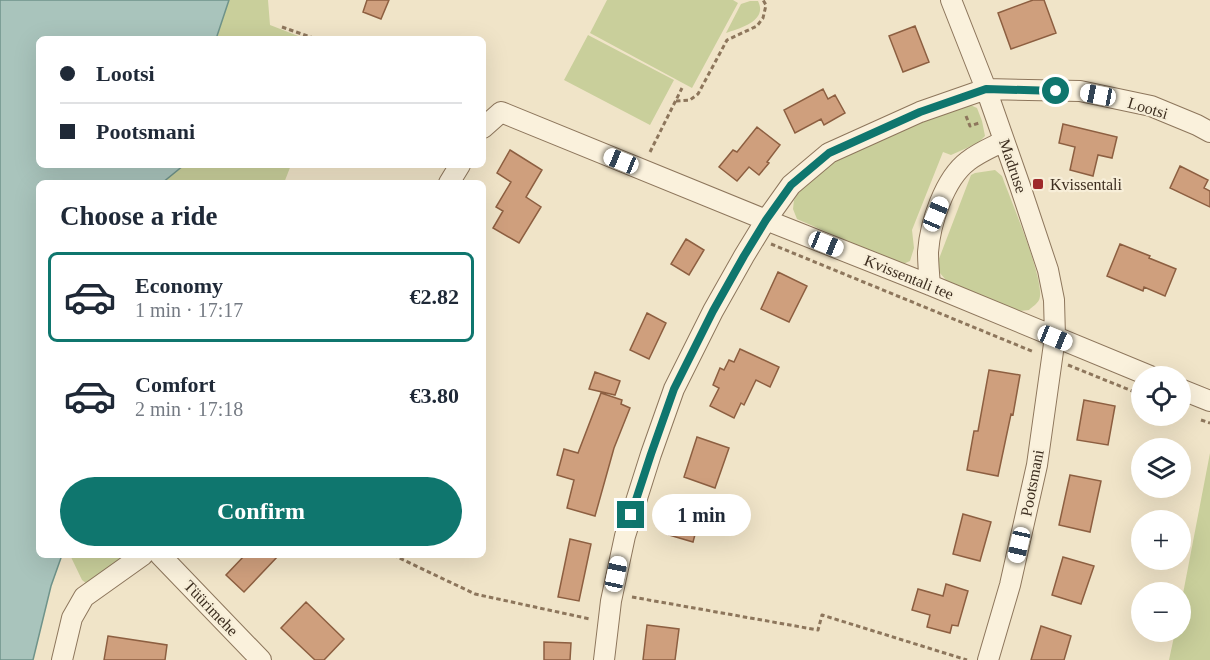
<!DOCTYPE html>
<meta charset="utf-8">
<style>
:root{--surface:#fff;--page:#f2f2f3;--text:#1f2937;--muted:#747a83;--line:#e0e1e3;--accent:#0f766e}
body{margin:0;font-family:"Times New Roman",serif;background:var(--page);color:var(--text);height:100vh;display:flex;flex-direction:column;font-size:22px;white-space:nowrap}
*{box-sizing:border-box;margin:0}
p{font-size:20px;color:var(--muted)}
.icon{flex:none;width:33px;height:33px;fill:none;stroke:currentColor;stroke-width:2;stroke-linecap:round;stroke-linejoin:round}
.map{position:relative;flex:1;overflow:hidden}
.details{position:absolute;left:36px;top:180px;width:450px;height:378px;display:flex;flex-direction:column;background:var(--surface);border-radius:9px;box-shadow:0 6px 24px #0002}
.details>*{flex:none}
.hud{position:absolute;left:36px;top:36px;width:450px;height:132px;border-radius:9px;box-shadow:0 6px 24px #0002;display:grid;align-content:center;height:132px;padding:0 24px;background:var(--surface)}
.tools{position:absolute;left:1131px;top:366px;display:grid;gap:12px}
.tools a{display:grid;place-items:center;width:60px;height:60px;border-radius:50%;background:var(--surface);box-shadow:0 6px 24px #0002;font-size:30px}
.end{position:absolute;width:27px;height:27px;margin:-14px;border:8px solid #0f766e;background:#fff;box-shadow:0 0 0 3px #fff}
.from{border-radius:50%}
.bubble{position:absolute;height:42px;border-radius:21px;background:var(--surface);box-shadow:0 6px 24px #0002;font-size:20px;font-weight:700;line-height:42px;text-align:center}
.car{position:absolute;width:18px;height:36px;margin:-18px -9px;border-radius:8px;box-shadow:0 0 4px 2px #0007;background:linear-gradient(#fff 24%,#345 0 40%,#fff 0 76%,#345 0 86%,#fff 0)}
.hud b{display:flex;align-items:center;gap:21px;height:57px;font-size:22px}
.hud b+b{border-top:2px solid var(--line)}
.hud i{width:15px;height:15px;background:var(--text)}
ul{padding:0;list-style:none}
li{display:flex;align-items:center;gap:18px;height:90px;margin:0 12px 9px;padding:0 12px;border:3px solid transparent;border-radius:9px}
li div{flex:1}
li b{display:block;font-size:22px}
li em{font-style:normal;font-weight:700}
li.active{border-color:var(--accent)}
li>.icon{width:54px;height:54px;stroke-width:1.5}
h2{padding:0 24px;font-size:27px;line-height:72px}
.primary-button{display:flex;gap:12px;margin-top:auto;padding:12px 24px}
.primary-button a{flex:1;height:69px;border-radius:36px;background:var(--accent);color:#fff;font-size:24px;font-weight:700;line-height:69px;text-align:center}
.map>svg:first-child{display:block}
</style>
<div class="map">
<svg width="1210" height="660" viewBox="0 0 1210 660">
<rect width="100%" height="100%" fill="#f0e4c8"/>
<path fill="#c9cf9b" d="M229 0H268L270 25 306 39H216Z
M607 0H733L738 3 692 88 590 33Z
M750 1H758C768 21 740 28 726 33L741 4Z
M588 35 674 80 650 125 564 80Z
M966 103 977 108 982 121 985 136 978 143 951 155 943 152 912 230 914 248 910 261 901 265 797 219 793 209 794 200 801 189 833 163 877 137Z
M184 165H291L284 183H162Z
M995 170 1002 176C1009 196 1047 284 1039 300 1037 304 1032 307 1029 310L1020 311 950 285 940 273 937 264 971 175 975 173Z
M1210 453V660H1169L1175 632H1180L1181 604Z
M70 555H131L90 586 82 580Z"/>
<path fill="#a9c4bc" stroke="#6f938a" stroke-width="1.5" d="M0 0H229L216 39H39V165H184L162 183H39V555H62L51 586 33 660H0Z"/>
<path fill="#cf9f7d" stroke="#8d5f41" stroke-width="1.5" d="M367 0H389L381 19 363 12Z
M1033 0H1044L1056 33 1011 49 998 13Z
M915 26 929 62 903 72 889 36Z
M823 89 828 99 835 95 845 113 824 125 821 119 795 133 784 110Z
M1063 124 1117 137 1112 158 1098 155 1093 176 1070 170 1075 147 1059 143Z
M757 127 780 145 767 162 769 163 759 175 749 167 737 181 719 167 733 150 737 152Z
M510 150 542 170 526 197 541 207 519 243 493 228 503 211 496 207 511 182 497 173Z
M1180 166 1208 180 1204 188 1210 191V207L1170 188Z
M686 239 704 250 689 275 671 264Z
M1120 244 1150 256 1149 258 1176 269 1165 296 1144 287 1143 291 1107 276Z
M778 272 807 286 789 322 761 309Z
M647 313 666 323 649 359 630 350Z
M740 349 779 367 770 387 756 380 744 405 741 403 734 418 710 406 719 388 713 385 720 368 724 370 729 360 734 362Z
M989 370 1020 375 1013 415 1011 414 998 476 967 470 974 431H978Z
M595 372 620 381 615 395 589 389Z
M601 393 622 400 621 404 630 408 614 448 595 516 567 508 574 480 557 475 564 449 578 453Z
M1084 400 1115 406 1108 445 1077 440Z
M697 437 729 448 715 488 684 477Z
M1070 475 1101 481 1090 532 1059 525Z
M963 514 991 522 980 561 953 554Z
M672 522 697 527 693 542 669 535Z
M570 539 591 544 579 601 558 597Z
M245 555H279L244 592 226 575Z
M1063 557 1094 566 1081 604 1052 595Z
M946 584 968 591 958 626 952 625 950 633 927 627 930 615 912 610 918 589 943 596Z
M306 602 344 639 324 660H315L281 628Z
M647 625 679 629 675 660H643Z
M1041 626 1071 636 1064 660H1031Z
M108 636 167 645 165 660H104Z
M544 642 571 643 570 660H544Z"/>
<g fill="none" stroke-linecap="round" stroke-linejoin="round">
<g stroke="#8d765c" stroke-width="22">
<path id="minor" d="M951 0 986 89 1020 186 1048 270 1054 300 1055 337 1037 465 1010 585 988 660
M483 128 501 112 766 220 930 285 1150 376
M449 183 460 165
M930 285C929 274 928 263 928 252 930 224 944 179 968 161 978 153 992 147 1004 141
M1180 389 1210 401
M160 555 261 660
M62 660 72 618 84 597 143 555
M604 660 611 601 625 536 651 454 674 389 713 311 744 256 766 220 791 185 829 153 920 112 986 89 1080 91 1151 106 1197 125 1210 132"/>
</g>
<path stroke="#8d765c" stroke-width="3" stroke-dasharray="4.5 3" stroke-linecap="butt" d="M282 27 316 39
M676 101 690 100 698 94 727 40 757 26 763 18 766 5 763 0
M966 116 970 126 979 123
M650 152 682 88
M771 244 1034 352
M1068 365 1142 395
M1201 420 1210 423
M393 555 475 594 590 619
M632 597 818 630 822 615 967 660"/>
<use href="#minor" stroke="#faf1dc" stroke-width="20"/>
</g>
<g fill="none" stroke-linecap="round" stroke-linejoin="round">
<path stroke="#0f766e" stroke-width="8" d="M631 515 651 454 674 389 713 311 744 256 766 220 791 185 829 153 920 112 986 89 1056 91"/>
</g>
<rect fill="#9e2a2b" stroke="#f7eed8" stroke-width="2" x="1032" y="178" width="12" height="12" rx="3"/>
<g text-anchor="middle" dominant-baseline="central" stroke-width="4.5" stroke-linejoin="round" paint-order="stroke">
<g font-size="16" fill="#3d2e20" stroke="#f7eed8">
<text transform="translate(1148 108) rotate(17)">Lootsi</text>
<text transform="translate(1013 166) rotate(71)">Madruse</text>
<text transform="translate(909 277) rotate(22)">Kvissentali tee</text>
<text transform="translate(1032 483) rotate(-79)">Pootsmani</text>
<text transform="translate(211 608) rotate(46)">Tüürimehe</text>
</g>
<g font-size="16" fill="#3d2e20" stroke="#f7eed8" text-anchor="start">
<text x="1050" y="184">Kvissentali</text>
</g>
</g>
</svg>
<div class="tools">
<a><svg class="icon" aria-label="locate" viewBox="0 0 24 24"><circle cx="12" cy="12" r="6"/><path d="M12 2v4M12 18v4M2 12h4M18 12h4"/></svg></a>
<a><svg class="icon" aria-label="layers" viewBox="0 0 24 24"><path d="M12 4l9 5-9 5-9-5zM3 14l9 5 9-5"/></svg></a>
<a>+</a>
<a>−</a>
</div>
<i class="end from" style="left:1056px;top:91px"></i>
<i class="end" style="left:631px;top:515px"></i>
<div class="bubble" style="left:652px;top:494px;width:99px">1 min</div>
<i class="car" style="left:1098px;top:95px;rotate:281deg"></i>
<i class="car" style="left:621px;top:161px;rotate:292deg"></i>
<i class="car" style="left:936px;top:214px;rotate:23deg"></i>
<i class="car" style="left:826px;top:244px;rotate:112deg"></i>
<i class="car" style="left:1055px;top:338px;rotate:112deg"></i>
<i class="car" style="left:1019px;top:545px;rotate:193deg"></i>
<i class="car" style="left:616px;top:574px;rotate:12deg"></i>
<div class="hud">
<b><i class="from"></i>Lootsi</b>
<b><i></i>Pootsmani</b>
</div>
<section class="details">
<h2>Choose a ride</h2>
<ul>
<li class="active"><svg class="icon" aria-label="car" viewBox="0 0 24 24"><path d="M5 17H2v-5l4-1 3-4h7l3 4 3 1v5h-3M9 17h6M6 11h13"/><circle cx="7" cy="17" r="2"/><circle cx="17" cy="17" r="2"/></svg><div><b>Economy</b><p>1 min · 17:17</p></div><em>€2.82</em></li>
<li><svg class="icon" aria-label="car" viewBox="0 0 24 24"><path d="M5 17H2v-5l4-1 3-4h7l3 4 3 1v5h-3M9 17h6M6 11h13"/><circle cx="7" cy="17" r="2"/><circle cx="17" cy="17" r="2"/></svg><div><b>Comfort</b><p>2 min · 17:18</p></div><em>€3.80</em></li>
</ul>
<div class="primary-button"><a>Confirm</a></div>
</section>
</div>
